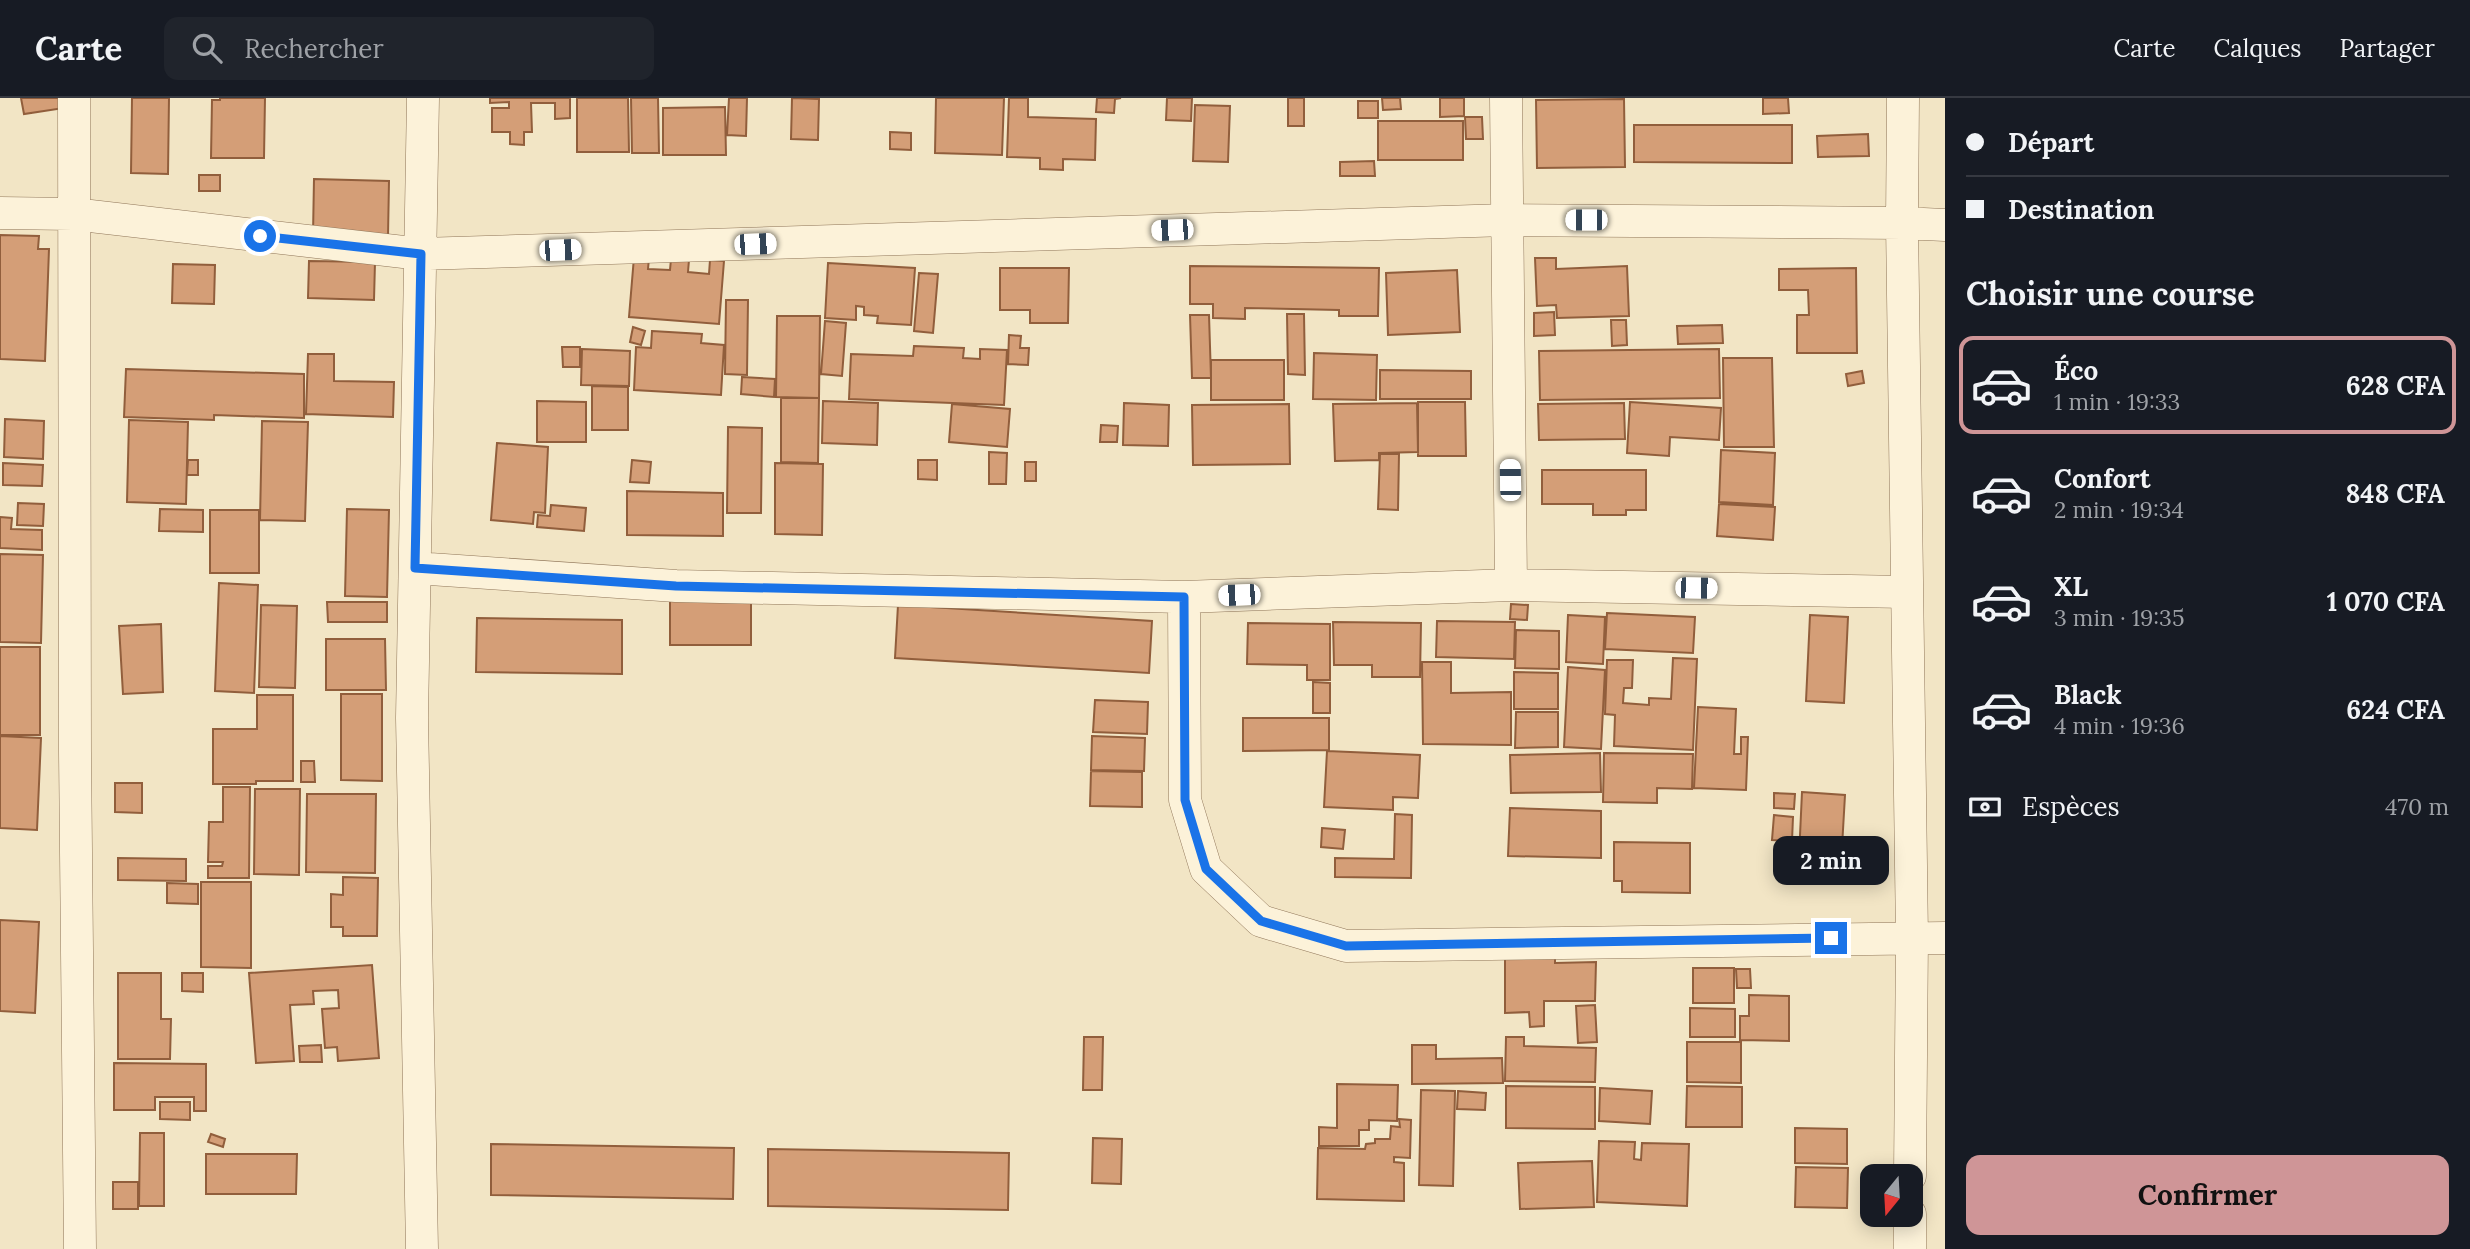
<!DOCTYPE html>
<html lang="fr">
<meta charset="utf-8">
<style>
:root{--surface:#171b24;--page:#20242c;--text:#f1f3f6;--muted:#9ea1a6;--line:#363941;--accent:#cf9597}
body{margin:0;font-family:Lora,serif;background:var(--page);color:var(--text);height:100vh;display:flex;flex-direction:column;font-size:26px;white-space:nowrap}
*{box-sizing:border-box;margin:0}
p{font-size:23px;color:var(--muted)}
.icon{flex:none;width:38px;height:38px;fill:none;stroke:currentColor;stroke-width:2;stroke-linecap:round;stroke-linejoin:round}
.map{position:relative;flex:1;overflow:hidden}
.sheet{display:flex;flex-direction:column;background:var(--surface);width:525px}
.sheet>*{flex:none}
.hud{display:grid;align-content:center;height:154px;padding:0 21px;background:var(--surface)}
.needle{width:46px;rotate:198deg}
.controls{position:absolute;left:1860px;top:1066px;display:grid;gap:14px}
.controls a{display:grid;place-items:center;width:63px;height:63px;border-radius:14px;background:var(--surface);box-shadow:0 4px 18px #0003;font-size:35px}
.end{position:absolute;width:32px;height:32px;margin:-16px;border:9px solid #1a73e8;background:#fff;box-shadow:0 0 0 4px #fff}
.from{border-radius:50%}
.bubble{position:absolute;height:49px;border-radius:14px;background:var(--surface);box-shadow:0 4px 18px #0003;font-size:23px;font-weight:700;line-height:49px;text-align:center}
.car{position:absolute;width:21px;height:42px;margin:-21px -10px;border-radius:9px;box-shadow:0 0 5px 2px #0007;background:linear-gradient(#fff 24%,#345 0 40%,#fff 0 76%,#345 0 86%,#fff 0)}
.hud b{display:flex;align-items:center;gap:24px;height:66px;font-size:26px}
.hud b+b{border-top:2px solid var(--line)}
.hud i{width:18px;height:18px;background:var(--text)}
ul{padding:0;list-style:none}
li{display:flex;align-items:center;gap:21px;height:98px;margin:0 14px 10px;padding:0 7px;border:4px solid transparent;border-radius:14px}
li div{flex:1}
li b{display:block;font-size:26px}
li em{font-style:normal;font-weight:700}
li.active{border-color:var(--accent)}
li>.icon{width:63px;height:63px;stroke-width:1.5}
h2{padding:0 21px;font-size:32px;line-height:84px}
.pay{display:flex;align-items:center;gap:18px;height:77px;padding:0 21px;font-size:26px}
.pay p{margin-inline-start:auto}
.primary-button{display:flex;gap:14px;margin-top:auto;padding:14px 21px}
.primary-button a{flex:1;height:80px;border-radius:14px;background:var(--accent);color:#111;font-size:28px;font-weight:700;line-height:80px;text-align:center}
header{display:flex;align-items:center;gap:42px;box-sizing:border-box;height:98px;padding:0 35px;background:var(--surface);border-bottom:2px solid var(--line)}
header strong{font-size:33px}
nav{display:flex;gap:38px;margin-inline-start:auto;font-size:24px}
.search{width:490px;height:63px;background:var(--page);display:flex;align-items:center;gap:18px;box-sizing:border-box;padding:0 24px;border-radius:14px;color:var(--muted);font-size:26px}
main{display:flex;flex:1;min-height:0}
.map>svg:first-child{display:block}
</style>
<header>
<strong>Carte</strong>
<div class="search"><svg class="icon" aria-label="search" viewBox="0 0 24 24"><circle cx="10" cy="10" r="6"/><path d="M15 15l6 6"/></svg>Rechercher</div>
<nav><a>Carte</a><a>Calques</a><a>Partager</a></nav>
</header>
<main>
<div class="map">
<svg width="1945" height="1151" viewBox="0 0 1945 1151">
<rect width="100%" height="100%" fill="#f2e5c5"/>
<path fill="#d49e77" stroke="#915e3c" stroke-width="2" d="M21 0H62L64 10 24 16Z
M132 0H169L168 76 131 75Z
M220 0H265L264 60H211L212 2H220Z
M490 0H570V20L555 21V5H531L532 34H524V47L510 46V34H492V10H509V4L490 5Z
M577 0H628L629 54H577Z
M631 0H658L659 55H632Z
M729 0H747L746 38 727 37Z
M792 0 819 1 818 42 791 41Z
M936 0H1004L1002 57 935 55Z
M1009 0H1028V19L1096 21 1095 62 1063 61V72L1040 71V60L1007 59Z
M1097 0H1121L1115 1 1114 15 1096 14Z
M1167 0H1192L1191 23 1166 22Z
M1288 0H1304V28H1288Z
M1382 0H1400L1401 11 1383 12Z
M1440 0H1464V18L1440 19Z
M1763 0H1788L1789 15 1763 16Z
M1624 1 1625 69 1537 70 1536 2Z
M1358 3H1378V20H1358Z
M1195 7 1230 8 1228 64 1193 63Z
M725 9 726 57H663V10Z
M1465 19H1482L1483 41H1466Z
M1378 23H1463V62H1378Z
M1634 27H1792V65L1634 64Z
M890 34 911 35V52L890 51Z
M1868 36 1869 58 1818 59 1817 38Z
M1374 63 1375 78H1340V64Z
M199 77H220V93H199Z
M314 81 389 83 388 139 313 137Z
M0 137 39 138 38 151H49L45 263 0 261Z
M634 159 649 160 648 171 670 172 671 161 689 162 688 174 709 176 710 162 724 163 719 226 629 219Z
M1535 160H1556V171L1627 168 1629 218 1557 220 1556 207 1537 208Z
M309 163 375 164 374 202 308 200Z
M828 165 915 170 911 227 877 225 878 218 864 217V209L856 208V222L825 220Z
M173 166 215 167 214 206 172 205Z
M1190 168 1379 170 1378 218H1339V212L1245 210V221L1213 220V206H1190Z
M1000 170H1069L1068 225H1030V212H1000Z
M1856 170 1857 255H1797V217H1809L1808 192H1779V171Z
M1457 172 1460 234 1388 237 1386 175Z
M919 175 938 176 933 235 914 233Z
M726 202H748L747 277 725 276Z
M1554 214 1555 237 1534 238V215Z
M1287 216H1304L1305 277 1288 276Z
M1190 217H1209L1211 280H1192Z
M777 218H820L819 300 776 299Z
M1611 222H1626L1627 247 1612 248Z
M825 223 846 225 842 278 821 276Z
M1722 227 1723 245 1678 246 1677 228Z
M633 229 645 233 641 247 630 244Z
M652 233 702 236 701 245 724 247 721 297 634 292 636 249 651 250Z
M1009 237 1021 238 1020 250H1029L1028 267 1008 266Z
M914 248 964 250 963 260 980 261V251L1007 252 1004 307 849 301 851 256 913 258Z
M562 249H580V269H563Z
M582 251 630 253 629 288 581 287Z
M1719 251 1720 300 1540 302 1539 253Z
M1314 255 1377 257 1376 302 1313 301Z
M308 256H334V283L394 284 393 319 306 316Z
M1723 260H1772L1774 349H1724Z
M1211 262H1284V302H1211Z
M126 271 304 276V320L214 317V322L124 319Z
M1380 272 1471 273V301H1380Z
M1862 273 1864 285 1848 288 1846 276Z
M742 279 775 281 774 299 741 296Z
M592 288 628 289V332H592Z
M781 300H819L818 365 781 364Z
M537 303 586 304V344H537Z
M823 303 878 305 877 347 822 345Z
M1418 304H1465L1466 358H1418Z
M1630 304 1721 310 1719 342 1670 339 1669 358 1627 355Z
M1124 305 1169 307 1168 348 1123 347Z
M1417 305 1418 354 1379 355V362L1335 363 1333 306Z
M1624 305 1625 341 1539 342 1538 306Z
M952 306 1010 311 1007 349 949 344Z
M1289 306 1290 366 1193 367 1192 307Z
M5 321 44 323 43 361 4 359Z
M129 322 188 324 186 406 127 404Z
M262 323 308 324 305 423 260 422Z
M1101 327 1118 328 1117 344H1100Z
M728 329 762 330 761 415H727Z
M497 345 548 349 545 415 534 414 533 426 491 422Z
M1721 352 1775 355 1773 407 1719 404Z
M989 354 1007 355 1006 386H989Z
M1380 356H1399L1398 412 1378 411Z
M188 362H198V377H187Z
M632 362 651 364 649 385 630 384Z
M918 362H937V382L918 381Z
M1025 364H1036V383H1025Z
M3 365 43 367 42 388 3 387Z
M775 365 823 366 822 437 775 436Z
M1542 372H1646V412H1626V417H1593V406H1542Z
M627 393 723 395V438L627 437Z
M18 405 44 406 43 428 17 427Z
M1719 406 1775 409 1773 442 1717 438Z
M551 407 586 410 584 433 537 429 538 417 550 418Z
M160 411 203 412V434L159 433Z
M347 411 389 412 387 499 345 498Z
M210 412H259V475H210Z
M0 419 12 420 11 431 42 432V452L0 450Z
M0 456 43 457 41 545 0 544Z
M219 485 258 487 254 595 215 593Z
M670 502 751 503V547H670Z
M327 504H387V524H328Z
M1511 506 1528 507 1527 522 1510 521Z
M261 507 297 508 295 590 259 589Z
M898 507 1152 523 1149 575 895 560Z
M1607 515 1695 519 1693 555 1605 551Z
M1568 517 1605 519 1603 566 1566 564Z
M1810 517 1848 519 1844 605 1806 603Z
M477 520 622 522V576L476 574Z
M1437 523 1515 524 1514 561 1436 559Z
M1333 524 1421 525 1420 579H1372V567H1334Z
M1248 525 1330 526V582H1307V567L1247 566Z
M161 526 163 594 123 596 119 528Z
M1516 532 1559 533V571L1515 570Z
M326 541H385L386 592H326Z
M0 549H40V637H0Z
M1673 560 1697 561 1693 652 1614 648 1615 617 1605 616 1607 562H1633L1632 590H1624L1623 605 1649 607V600L1671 601Z
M1422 564H1451V595L1511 594V647L1423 646Z
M1568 569 1605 572 1601 651 1564 649Z
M1514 574 1558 575V611H1514Z
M1313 584 1330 585V615H1313Z
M341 596H382V683L341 682Z
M257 597H293V683H256V686H213V631H257Z
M1095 602 1148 604 1147 636 1093 634Z
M1698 609 1736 611 1734 656H1741V639H1748L1746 692 1694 690Z
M1516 614H1558V649L1515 650Z
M1243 620H1329V652L1243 653Z
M0 638 41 640 37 732 0 730Z
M1092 638 1145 640 1144 673 1091 672Z
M1327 653 1420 657 1418 700 1393 699V712L1324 709Z
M1600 655 1601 694 1511 695 1510 657Z
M1604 655 1693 656 1692 691 1657 690V705L1603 704Z
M301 663H314L315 684H301Z
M1091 673 1142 674V709L1090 708Z
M115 685H142V715L115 714Z
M223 689H250L249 780H208V768H222L223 764H208L209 724H223Z
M255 691H300L299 777 254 776Z
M1802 694 1845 697 1840 784 1789 782 1790 758 1799 759Z
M1774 695 1795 696 1794 711 1774 710Z
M307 696H376L375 775 306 774Z
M1510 710 1601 713V760L1508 758Z
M1395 716 1412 717 1411 780 1335 779V760L1394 761Z
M1774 717 1793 719 1792 743 1772 742Z
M1322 730 1345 732 1343 751 1321 749Z
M1614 744 1690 745V795L1622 794V783H1614Z
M118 760 186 761V783L118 782Z
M343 779 378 780 377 838H343V829H331V796L343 797Z
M201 784H251V870L201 869Z
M167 785 198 786V806L167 805Z
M0 822 39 824 35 915 0 913Z
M1555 856V865L1596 864 1595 903H1544V928L1530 929 1529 914 1505 915V857Z
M372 867 379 960 338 963 337 949 325 950 322 911 339 910 338 892 313 893 314 906 290 907 294 963 256 965 249 875Z
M1693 870H1734V905H1693Z
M1736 871H1750L1751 890H1737Z
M118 875H161V921H171L170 961H118Z
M182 875H203V894L182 893Z
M1749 897 1789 898V943L1740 942V918H1749Z
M1595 907 1597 944 1578 945 1576 908Z
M1690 910 1735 911V939H1690Z
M1084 939H1103L1102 992H1083Z
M1506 939H1524V948L1596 950 1595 984 1505 983Z
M1687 944H1741V985L1687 984Z
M321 947 322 964H300L299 948Z
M1412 947H1436V961L1502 960 1503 985 1412 986Z
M114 965 206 966V1013H194V999H155V1012H114Z
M1337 986 1398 987 1397 1023 1369 1022V1032H1359V1048H1319V1029L1337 1030Z
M1506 988 1595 989V1031L1506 1030Z
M1687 988 1742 989V1029H1686Z
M1600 990 1652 993 1650 1026 1599 1023Z
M1421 992 1455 993 1453 1088 1419 1087Z
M1458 993 1486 995 1485 1012 1457 1011Z
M160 1004H190V1022L160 1021Z
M1399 1021 1411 1022 1410 1060 1394 1059V1064L1404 1065V1103L1317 1101 1318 1050 1365 1051 1366 1046 1375 1045V1041H1390L1391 1028 1400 1029Z
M1795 1030 1847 1031V1066L1795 1065Z
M140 1035H164V1108H139Z
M211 1036 225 1041 223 1049 208 1044Z
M1093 1040 1122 1041 1121 1086 1092 1085Z
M1599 1043 1635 1044 1634 1061 1641 1062 1642 1045 1689 1046 1687 1108 1597 1104Z
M491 1046 734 1050 733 1101 491 1097Z
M768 1051 1009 1055 1008 1112 768 1108Z
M206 1056H297L296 1096H206Z
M1592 1063 1594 1109 1520 1111 1518 1065Z
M1796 1069 1848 1070 1847 1110 1795 1109Z
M113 1084H138V1111H113Z"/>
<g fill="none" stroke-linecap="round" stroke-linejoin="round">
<g stroke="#907659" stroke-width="33">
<path id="street" d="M74 0 75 654 80 1151
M1506 0 1511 487
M1903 0 1902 125 1912 839 1910 1078
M0 115 73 116 421 156 1506 122 1902 125 1945 127
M415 470 676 488 1184 499 1511 487 1907 494
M1184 499 1185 702 1206 771 1261 823 1346 848 1945 840
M422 1151 412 620 423 0
M1910 1151V1116"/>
</g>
<use href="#street" stroke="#fcf2d9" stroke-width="32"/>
</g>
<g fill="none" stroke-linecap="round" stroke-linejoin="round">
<path stroke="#1a73e8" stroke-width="9" d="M260 138 421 156 415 470 676 488 1184 499 1185 702 1206 771 1261 823 1346 848 1831 840"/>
</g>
</svg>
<div class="controls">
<a><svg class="needle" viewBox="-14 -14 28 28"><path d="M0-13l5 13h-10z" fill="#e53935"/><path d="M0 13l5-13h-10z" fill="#9ea1a6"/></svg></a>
</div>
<i class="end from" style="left:260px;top:138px"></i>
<i class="end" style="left:1831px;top:840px"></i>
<div class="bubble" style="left:1773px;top:738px;width:116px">2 min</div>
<i class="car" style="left:1586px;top:122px;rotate:270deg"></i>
<i class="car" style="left:1172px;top:132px;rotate:268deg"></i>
<i class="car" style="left:755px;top:146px;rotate:88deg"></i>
<i class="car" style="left:560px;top:152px;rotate:88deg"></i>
<i class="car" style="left:1510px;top:382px;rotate:359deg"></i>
<i class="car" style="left:1696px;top:490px;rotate:91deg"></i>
<i class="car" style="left:1239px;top:497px;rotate:268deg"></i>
</div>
<section class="sheet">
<div class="hud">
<b><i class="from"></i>Départ</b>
<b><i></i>Destination</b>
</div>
<h2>Choisir une course</h2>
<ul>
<li class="active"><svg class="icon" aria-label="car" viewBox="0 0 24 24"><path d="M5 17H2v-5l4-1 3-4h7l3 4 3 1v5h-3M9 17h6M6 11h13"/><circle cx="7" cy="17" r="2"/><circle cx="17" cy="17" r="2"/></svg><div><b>Éco</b><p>1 min · 19:33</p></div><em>628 CFA</em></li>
<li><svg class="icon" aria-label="car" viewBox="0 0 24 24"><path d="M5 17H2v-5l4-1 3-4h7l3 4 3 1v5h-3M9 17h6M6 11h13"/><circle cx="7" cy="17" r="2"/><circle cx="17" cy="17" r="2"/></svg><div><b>Confort</b><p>2 min · 19:34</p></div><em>848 CFA</em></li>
<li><svg class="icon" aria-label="car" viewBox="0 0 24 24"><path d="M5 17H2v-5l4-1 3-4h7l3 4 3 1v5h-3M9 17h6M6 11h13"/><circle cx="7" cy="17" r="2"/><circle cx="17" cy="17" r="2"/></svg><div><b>XL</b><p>3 min · 19:35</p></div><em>1 070 CFA</em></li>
<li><svg class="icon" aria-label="car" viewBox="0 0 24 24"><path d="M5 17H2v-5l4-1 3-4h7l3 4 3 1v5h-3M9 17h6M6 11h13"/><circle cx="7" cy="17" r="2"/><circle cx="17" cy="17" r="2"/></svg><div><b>Black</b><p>4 min · 19:36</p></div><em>624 CFA</em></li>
</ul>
<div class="pay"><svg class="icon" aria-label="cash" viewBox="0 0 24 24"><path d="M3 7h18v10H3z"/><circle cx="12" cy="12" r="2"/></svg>Espèces<p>470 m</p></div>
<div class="primary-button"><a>Confirmer</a></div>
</section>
</main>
